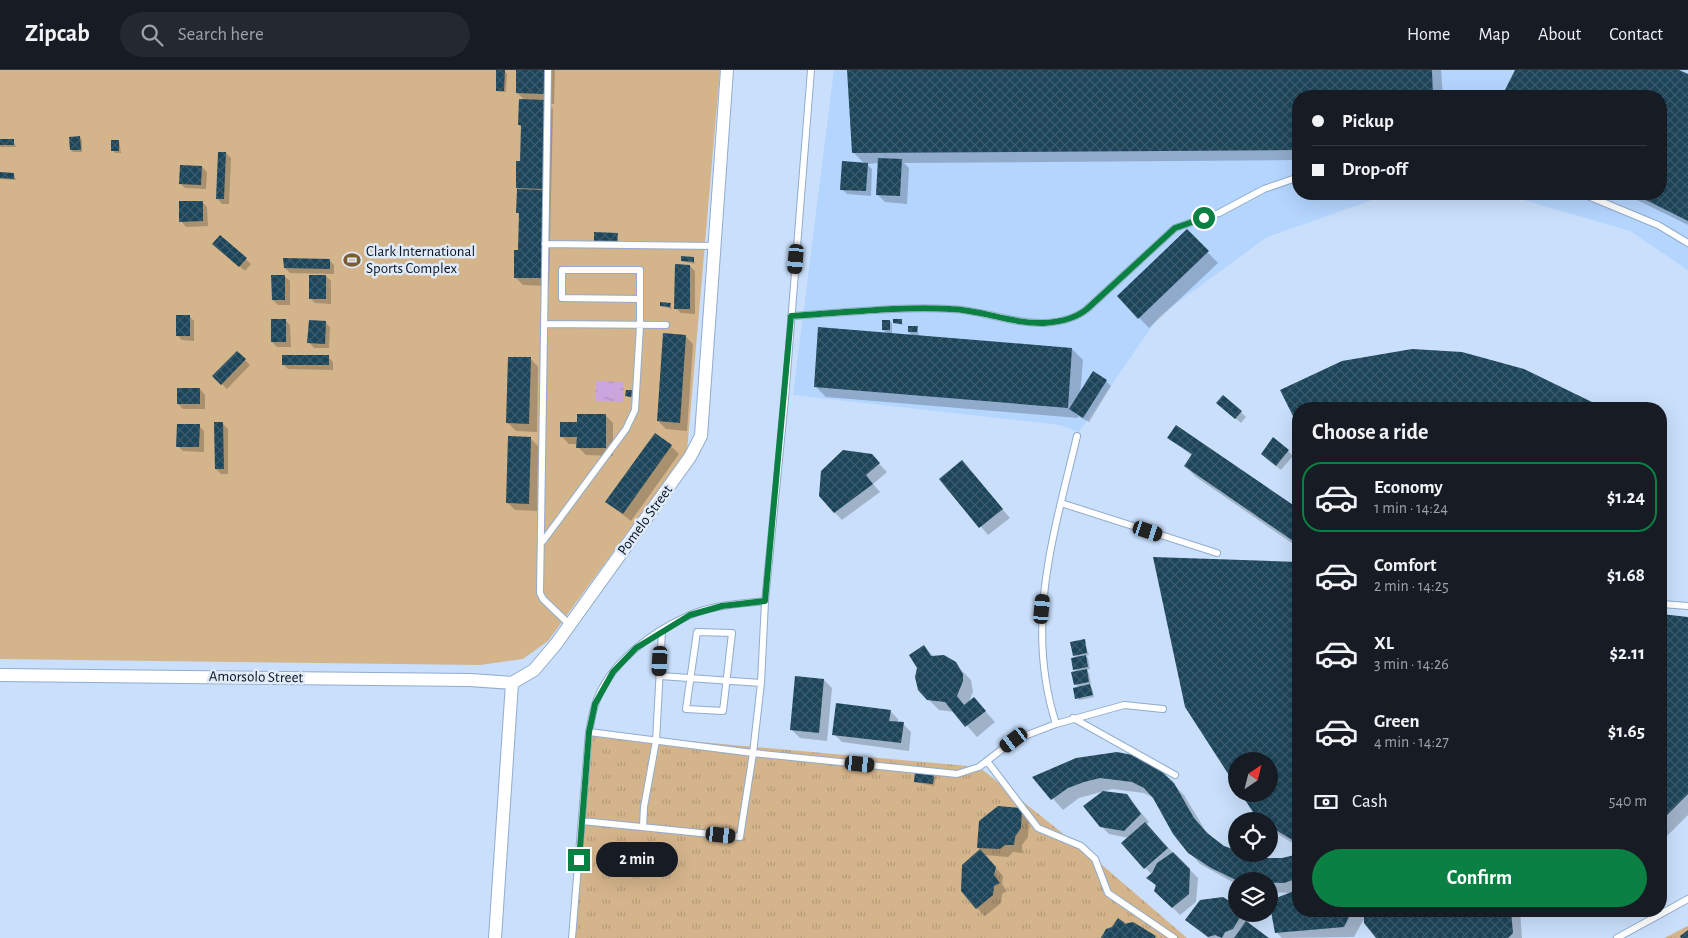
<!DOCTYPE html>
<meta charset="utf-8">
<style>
:root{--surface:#171b24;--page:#242831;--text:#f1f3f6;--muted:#9ea1a6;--line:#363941;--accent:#0b8043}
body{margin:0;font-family:"Alegreya Sans",sans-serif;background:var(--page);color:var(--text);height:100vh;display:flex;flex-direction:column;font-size:19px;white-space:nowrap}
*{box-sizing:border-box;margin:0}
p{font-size:16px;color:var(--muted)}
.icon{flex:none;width:28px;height:28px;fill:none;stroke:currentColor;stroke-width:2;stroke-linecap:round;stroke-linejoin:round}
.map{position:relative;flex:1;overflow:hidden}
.drawer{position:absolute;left:1292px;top:332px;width:375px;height:515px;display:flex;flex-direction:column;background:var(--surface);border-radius:20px;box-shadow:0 5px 20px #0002}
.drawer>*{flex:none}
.top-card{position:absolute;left:1292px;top:20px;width:375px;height:110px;border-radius:20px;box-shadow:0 5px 20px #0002;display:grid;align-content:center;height:110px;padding:0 20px;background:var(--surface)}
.needle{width:32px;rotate:35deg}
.fabs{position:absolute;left:1228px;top:682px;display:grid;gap:10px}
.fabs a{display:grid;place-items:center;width:50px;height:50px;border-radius:50%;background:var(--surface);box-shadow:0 5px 20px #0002;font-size:25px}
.end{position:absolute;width:22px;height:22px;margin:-11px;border:6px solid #0b8043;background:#fff;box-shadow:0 0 0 2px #fff}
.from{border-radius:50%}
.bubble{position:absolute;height:35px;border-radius:18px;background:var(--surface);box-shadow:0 5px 20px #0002;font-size:16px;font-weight:700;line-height:35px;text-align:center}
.car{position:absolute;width:15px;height:30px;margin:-15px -8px;border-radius:6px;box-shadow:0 0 4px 1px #0007;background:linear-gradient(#222 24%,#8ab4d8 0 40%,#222 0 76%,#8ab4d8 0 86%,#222 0)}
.top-card b{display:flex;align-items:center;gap:18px;height:48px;font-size:19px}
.top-card b+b{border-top:1px solid var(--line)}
.top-card i{width:12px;height:12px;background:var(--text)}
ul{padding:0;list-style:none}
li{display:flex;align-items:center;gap:15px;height:70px;margin:0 10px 8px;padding:0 10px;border:2px solid transparent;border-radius:20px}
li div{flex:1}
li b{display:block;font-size:19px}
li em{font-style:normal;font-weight:700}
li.current{border-color:var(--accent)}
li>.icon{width:45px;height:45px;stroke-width:1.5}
h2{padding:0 20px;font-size:22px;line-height:60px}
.pay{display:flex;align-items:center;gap:12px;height:55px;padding:0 20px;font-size:19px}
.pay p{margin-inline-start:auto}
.action{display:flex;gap:10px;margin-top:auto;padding:10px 20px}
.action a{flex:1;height:58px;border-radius:30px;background:var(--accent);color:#fff;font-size:20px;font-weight:700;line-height:58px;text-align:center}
header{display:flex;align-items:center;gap:30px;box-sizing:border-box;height:70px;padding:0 25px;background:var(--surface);border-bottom:1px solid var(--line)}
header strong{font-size:24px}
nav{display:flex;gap:28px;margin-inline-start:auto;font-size:18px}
.search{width:350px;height:45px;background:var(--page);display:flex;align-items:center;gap:12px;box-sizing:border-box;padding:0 18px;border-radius:28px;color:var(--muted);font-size:19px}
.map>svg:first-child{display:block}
</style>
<header>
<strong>Zipcab</strong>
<div class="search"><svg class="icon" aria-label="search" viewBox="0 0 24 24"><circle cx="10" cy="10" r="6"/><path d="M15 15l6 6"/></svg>Search here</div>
<nav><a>Home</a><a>Map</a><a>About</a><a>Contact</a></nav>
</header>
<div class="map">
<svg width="1688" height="868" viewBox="0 0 1688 868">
<defs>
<pattern id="grass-tufts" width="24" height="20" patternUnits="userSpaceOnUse" patternTransform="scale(1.25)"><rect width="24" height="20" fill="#d4b48b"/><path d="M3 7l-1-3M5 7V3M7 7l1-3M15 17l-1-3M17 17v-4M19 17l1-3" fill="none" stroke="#b59a78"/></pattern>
<pattern id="water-ripples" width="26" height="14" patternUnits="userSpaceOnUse" patternTransform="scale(1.25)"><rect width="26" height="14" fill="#caa5de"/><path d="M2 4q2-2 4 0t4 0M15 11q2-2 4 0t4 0" fill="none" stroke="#ac8dbe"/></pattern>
<pattern id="building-cross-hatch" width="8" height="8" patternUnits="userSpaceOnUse" patternTransform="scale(1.25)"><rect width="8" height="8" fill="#1d4559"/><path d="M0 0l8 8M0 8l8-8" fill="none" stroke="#3c5c6d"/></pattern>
</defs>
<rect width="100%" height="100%" fill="#c9dffb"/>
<path fill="#b4d5fe" d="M834 0H1688V200L1630 161 1517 128 1410 124H1661V26H1299V124H1389L1267 167 1159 246 1079 362 1060 355 793 325Z"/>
<path fill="url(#grass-tufts)" d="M589 662 979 697 1095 789 1187 868H571Z
M1688 856V868H1664Z"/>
<path fill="#d4b48b" d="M0 0H720L687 381 548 571 523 589 480 595 0 589Z"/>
<path fill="url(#water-ripples)" d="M596 311 624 312 623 332 595 331Z"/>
<path fill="#0003" d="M518 0H555L554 34H548L553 39 549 216 523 215 515 207 519 181 520 145 517 142V93H521L522 58 519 55 525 30 517 23Z
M848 0H1441L1443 26H1299V90L904 93 909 98 907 134 885 132 877 124 879 93 867 94 872 99 871 126 847 124 842 119 865 94 854 83Z
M1516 0H1677L1688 6V155L1625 124H1661V26H1503Z
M504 1 507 4 506 22H499L497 20Z
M80 68 82 70V82H73L71 80Z
M0 70H13L16 77H0Z
M119 71 121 83H115L113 80Z
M226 83 231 88 229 134H222L217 128Z
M202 97 207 102 206 119 185 118 180 113Z
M0 103 14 104 16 110 0 109Z
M202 132 207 137 208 156 186 157 181 151Z
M1187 161 1218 193 1149 258 1118 226Z
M617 164 619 173H598L596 170Z
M220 167 251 194 245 201 219 179Z
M693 188 695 194 682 191Z
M329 190 334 195V204L290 203 285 198Z
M690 196 695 201V244L681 243 676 238Z
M284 206 290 211V235H278L273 230Z
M326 206 331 211V234L315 233 310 228Z
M670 234 672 239 661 236Z
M189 246 194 251V271L182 270 177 265Z
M285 250 290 255 291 277H277L272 272Z
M901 250 903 255 894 253Z
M890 251 892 254V264L913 266 909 262 917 257 919 266 1072 279 1083 290 1080 325 1106 311 1111 316 1089 352 1078 346V348L826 327 815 316 887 264 883 260Z
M325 252 330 257 329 278H314L309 272Z
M685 266 693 274 687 361 666 359 658 351Z
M237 282 250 295 227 319 214 306Z
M328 287 333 292V300L288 299 283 294Z
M530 288 538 297 537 362 516 361 508 353Z
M200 319 205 325V339H183L178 334Z
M631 321 634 323 633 328 627 326Z
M1223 338 1241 342 1246 347 1241 353Z
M605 345 613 353V386L586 385 578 377V374H569L561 366 578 353Z
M223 354 228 359V404H221L216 399Z
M199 356 204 361V382L183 381 178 376Z
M1169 367 1299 440V478L1196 407 1185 396 1192 386Z
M530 368 538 376 537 441 515 440 507 432Z
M671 376 679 384 631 451 607 432Z
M1288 381 1293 386 1281 400 1267 389Z
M871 385 887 402 873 414 880 422 842 450 834 442Z
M962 392 1010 448 988 465 941 409Z
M1299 494V777L1269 759V751H1262L1258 748 1243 724H1269V691H1236V714L1186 637Z
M1661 545 1688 548V745L1661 772Z
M1084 571 1089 585 1085 586 1088 588 1090 599 1086 600 1089 603 1091 614H1088L1092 618 1094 627 1079 630 1077 628 1079 618 1075 614 1077 588 1074 585Z
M924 576 934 587 950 589 971 610 973 622 968 634 974 629 995 652 977 667 955 642 939 640 919 620Z
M824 610 832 618 827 671 800 668 792 660Z
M890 641 898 649V653L903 654 911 662 909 681 842 672 834 664Z
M1156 697 1184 725 1205 760 1223 777 1236 781V784L1263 789H1283L1299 785V841H1520L1522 868H1378L1365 847 1354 867 1282 868 1276 862 1290 823 1269 822V811H1236V814L1200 794 1189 782 1154 728 1144 723 1112 719 1079 728 1063 740 1034 707Z
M933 704 936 707 934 716 915 712Z
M1126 725 1149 752 1146 755 1198 808 1196 832 1180 845 1156 821 1157 817 1148 808 1152 805 1123 773 1129 768 1109 764 1101 756Z
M1021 739 1029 747 1028 767 1022 775V783L1013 782 1008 787 985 785 1003 806 1002 814 1007 821 1002 824 1001 833 985 846 977 838 963 795 981 780 978 777Z
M1223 828 1236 836V844H1247L1251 849 1248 854 1267 868H1209L1187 850Z"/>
<path fill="url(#building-cross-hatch)" d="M496 0H505L504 21H496Z
M516 0H544V24L516 23Z
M847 0H1432L1433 26H1299V80L852 83Z
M1515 0H1679L1688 4V151L1634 124H1661V26H1502Z
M519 29 546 30 543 119 516 118V91H520L521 55H518Z
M80 66 81 80H70L69 67Z
M0 69H14V75H0Z
M111 70H119V81H111Z
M218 82H226L224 129H216Z
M878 88 902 89 900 126 876 125Z
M842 91 868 93 866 121 840 120Z
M180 95 202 96 201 115 179 114Z
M0 102 14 103V109L0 108Z
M517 119 544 120 542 208H514V180H518L519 143H516Z
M179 131H203V151L179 152Z
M1187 159 1209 181 1138 249 1117 226Z
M594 162 618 163 617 171H594Z
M220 165 247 188 239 197 212 174Z
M681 186 694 187V192L681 191Z
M283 188 330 189V199L284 198Z
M675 194 690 195V239H674Z
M271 205H285V230H272Z
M309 205H326V229H309Z
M660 232 671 233 670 237 660 236Z
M176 245H190V266H176Z
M271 249H286V272H271Z
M893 249H902V254L893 253Z
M309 250 326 251 325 274 307 273Z
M882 250H890V260H882Z
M908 256H918L917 262H908Z
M818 257 1072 278 1068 338 814 317Z
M663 263 686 265 680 353 657 351Z
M1412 279 1462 282 1524 299 1592 332 1600 339H1299V358L1280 320 1342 291Z
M237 281 246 289 221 315 212 306Z
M282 285H329V295H282Z
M508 287H531L529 354 506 353Z
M1093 301 1107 310 1083 348 1069 339Z
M177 318H200V334H177Z
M626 320H632L631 327 625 326Z
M1223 325 1242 341 1235 349 1216 333Z
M577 344H606V378H576L577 367H560V352H577Z
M214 352H223L224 399H215Z
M177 354H200L199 377H176Z
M1176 355 1299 439V475L1184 396 1192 384 1167 368Z
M655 363 672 375 623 444 605 432Z
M508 366 531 367 529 434 506 433Z
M1273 367 1289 380 1276 396 1261 384Z
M843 380 872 384 880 393 866 405 873 414 834 443 819 426 821 401Z
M962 390 1003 439 979 458 939 409Z
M1153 487 1299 492V774L1269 756V751L1257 748 1241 724H1269V691H1236V716L1185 637Z
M1661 544 1688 547V724L1661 751Z
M1085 569 1087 583 1073 586 1070 572Z
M924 575 931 586 944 585 956 592 963 604V611L957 626 964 635 974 627 986 641 965 657 945 632 927 630 918 620 915 607 917 598 909 585Z
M1086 585 1088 597 1073 600 1071 588Z
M1087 599 1089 612 1074 615 1071 602Z
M795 606 824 609 819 663 790 660Z
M1090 614 1093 625 1075 629 1073 618Z
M836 633 891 640 889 651 904 652 901 673 832 665Z
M1117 682 1138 686 1156 696 1174 713 1194 748 1207 763 1224 776 1236 780V784H1248L1263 788H1282L1299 784V808L1284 813 1238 811 1211 798 1188 783 1173 764 1153 728 1144 718 1132 712 1100 708 1084 712 1068 718 1051 730 1032 707 1076 688Z
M915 701 934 703 933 714 914 712Z
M1103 721 1127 724 1141 744 1124 761 1100 757 1083 736Z
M998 736 1022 738 1021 758 1015 767 1014 775H1005L1000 779 977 778 979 751Z
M1145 752 1168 778 1144 799 1121 773Z
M980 779 996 797 994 805 1000 813 994 816 993 825 976 839 961 821 962 795Z
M1173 782 1190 799 1189 824 1172 838 1154 821 1156 815 1146 808 1152 803 1157 793Z
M1299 819V841H1352L1344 857 1275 863 1269 831Z
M1223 827 1236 835V844H1242L1233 859 1225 862 1222 868 1215 865 1208 867 1185 850 1200 830Z
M1364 841H1511L1513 863 1508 868H1376L1364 853Z
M1118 848 1125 853 1124 854 1133 852 1156 866 1155 868H1101L1106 859 1112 857Z
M1246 851 1269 868H1234Z
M1688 860V868H1681L1680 866Z"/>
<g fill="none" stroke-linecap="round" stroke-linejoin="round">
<g stroke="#91accd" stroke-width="8">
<path id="lane" d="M548 0 540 523 543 529 569 554
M1583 124 1658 155 1688 173
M545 174 716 176
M791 246C844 243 897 236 951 239 982 240 1013 254 1044 253 1060 252 1075 249 1087 239L1175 158 1219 143 1264 119 1299 107
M544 254 666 255
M1061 433 1217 483
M543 471 626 359 635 340 640 256V200H562V228L640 229
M1661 534 1688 536
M697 562 732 563 723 641 686 639Z
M660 606 761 613
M1073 648 1175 705
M1056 654 1124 635 1163 639
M589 662C591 653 592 644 595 635 608 594 651 562 690 545 713 535 740 534 765 531
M987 691 1038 758 1081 776 1095 789 1108 823 1174 868
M582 751 740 767 753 683 761 613 765 531 785 329 811 0
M643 757 644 737 656 671 662 561
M572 868 589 662 753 683 957 704 979 697 1014 670 1056 654C1024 554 1054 464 1077 366
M1617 868 1688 829"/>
</g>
<g stroke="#91accd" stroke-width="14">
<path id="street" d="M0 605 470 610 512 613
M512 613 534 600 556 574 690 387 701 366 727 0
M495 868 512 613"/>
</g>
<use href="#lane" stroke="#fff" stroke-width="6"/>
<use href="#street" stroke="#fff" stroke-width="12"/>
</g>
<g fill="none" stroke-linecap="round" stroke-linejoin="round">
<path stroke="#0b8043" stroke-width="6" d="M579 790 589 662 595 634 613 602 636 578 690 545 722 536 765 531 791 246C844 243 897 236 951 239 982 240 1012 254 1044 253 1060 252 1075 249 1087 239L1175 158 1204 148"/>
</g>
<defs>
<g id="stadium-bare" transform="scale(1.35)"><path d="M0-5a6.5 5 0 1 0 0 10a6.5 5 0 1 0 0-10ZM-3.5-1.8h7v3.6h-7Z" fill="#7c5d32" stroke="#e0ebfa" stroke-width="2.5" paint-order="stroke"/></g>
</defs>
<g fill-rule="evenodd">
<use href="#stadium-bare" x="352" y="190"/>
</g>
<g text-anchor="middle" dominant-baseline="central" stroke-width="5" stroke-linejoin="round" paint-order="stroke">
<g font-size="15" fill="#0a1420" stroke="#e0ebfa" text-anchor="start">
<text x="366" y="181">Clark International<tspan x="366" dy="17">Sports Complex</tspan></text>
</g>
<g font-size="15" fill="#0a1420" stroke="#e0ebfa">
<text transform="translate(645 450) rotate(-54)">Pomelo Street</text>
<text transform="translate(256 607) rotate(1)">Amorsolo Street</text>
</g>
</g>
</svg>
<div class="fabs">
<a><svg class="needle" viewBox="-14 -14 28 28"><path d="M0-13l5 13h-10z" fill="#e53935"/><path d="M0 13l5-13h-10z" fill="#9ea1a6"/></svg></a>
<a><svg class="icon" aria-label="locate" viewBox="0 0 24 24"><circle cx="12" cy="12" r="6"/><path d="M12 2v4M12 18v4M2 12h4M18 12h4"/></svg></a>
<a><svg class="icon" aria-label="layers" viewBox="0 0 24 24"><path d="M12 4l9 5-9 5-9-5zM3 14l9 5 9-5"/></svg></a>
</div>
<i class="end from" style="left:1204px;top:148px"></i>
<i class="end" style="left:579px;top:790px"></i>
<div class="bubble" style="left:596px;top:772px;width:82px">2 min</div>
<i class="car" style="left:796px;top:189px;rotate:185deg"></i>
<i class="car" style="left:1148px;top:461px;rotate:108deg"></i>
<i class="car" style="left:1042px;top:539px;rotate:5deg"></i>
<i class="car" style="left:660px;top:591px;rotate:183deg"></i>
<i class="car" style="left:1014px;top:670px;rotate:233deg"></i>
<i class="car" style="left:860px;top:694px;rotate:96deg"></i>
<i class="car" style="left:721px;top:765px;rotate:96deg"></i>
<div class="top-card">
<b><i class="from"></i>Pickup</b>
<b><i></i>Drop-off</b>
</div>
<section class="drawer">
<h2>Choose a ride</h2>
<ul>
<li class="current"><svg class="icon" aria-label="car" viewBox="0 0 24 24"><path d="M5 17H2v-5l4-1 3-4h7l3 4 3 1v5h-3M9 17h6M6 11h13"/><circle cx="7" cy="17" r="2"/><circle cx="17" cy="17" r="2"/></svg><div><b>Economy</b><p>1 min · 14:24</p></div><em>$1.24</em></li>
<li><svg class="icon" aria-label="car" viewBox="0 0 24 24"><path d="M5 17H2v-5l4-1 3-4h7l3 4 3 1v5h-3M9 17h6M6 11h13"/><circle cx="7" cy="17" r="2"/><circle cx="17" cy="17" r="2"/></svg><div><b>Comfort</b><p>2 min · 14:25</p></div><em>$1.68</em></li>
<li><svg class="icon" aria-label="car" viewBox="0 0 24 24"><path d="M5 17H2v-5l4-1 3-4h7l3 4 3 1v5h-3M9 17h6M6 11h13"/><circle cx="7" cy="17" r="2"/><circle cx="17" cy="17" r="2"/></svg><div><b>XL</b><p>3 min · 14:26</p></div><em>$2.11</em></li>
<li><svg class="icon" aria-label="car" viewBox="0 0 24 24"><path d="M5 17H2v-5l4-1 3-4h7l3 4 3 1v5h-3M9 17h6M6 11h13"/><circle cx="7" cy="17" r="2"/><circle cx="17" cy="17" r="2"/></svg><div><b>Green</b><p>4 min · 14:27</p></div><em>$1.65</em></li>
</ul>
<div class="pay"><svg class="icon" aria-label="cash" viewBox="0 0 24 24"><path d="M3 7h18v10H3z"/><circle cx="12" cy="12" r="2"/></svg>Cash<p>540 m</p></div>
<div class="action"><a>Confirm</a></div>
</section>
</div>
